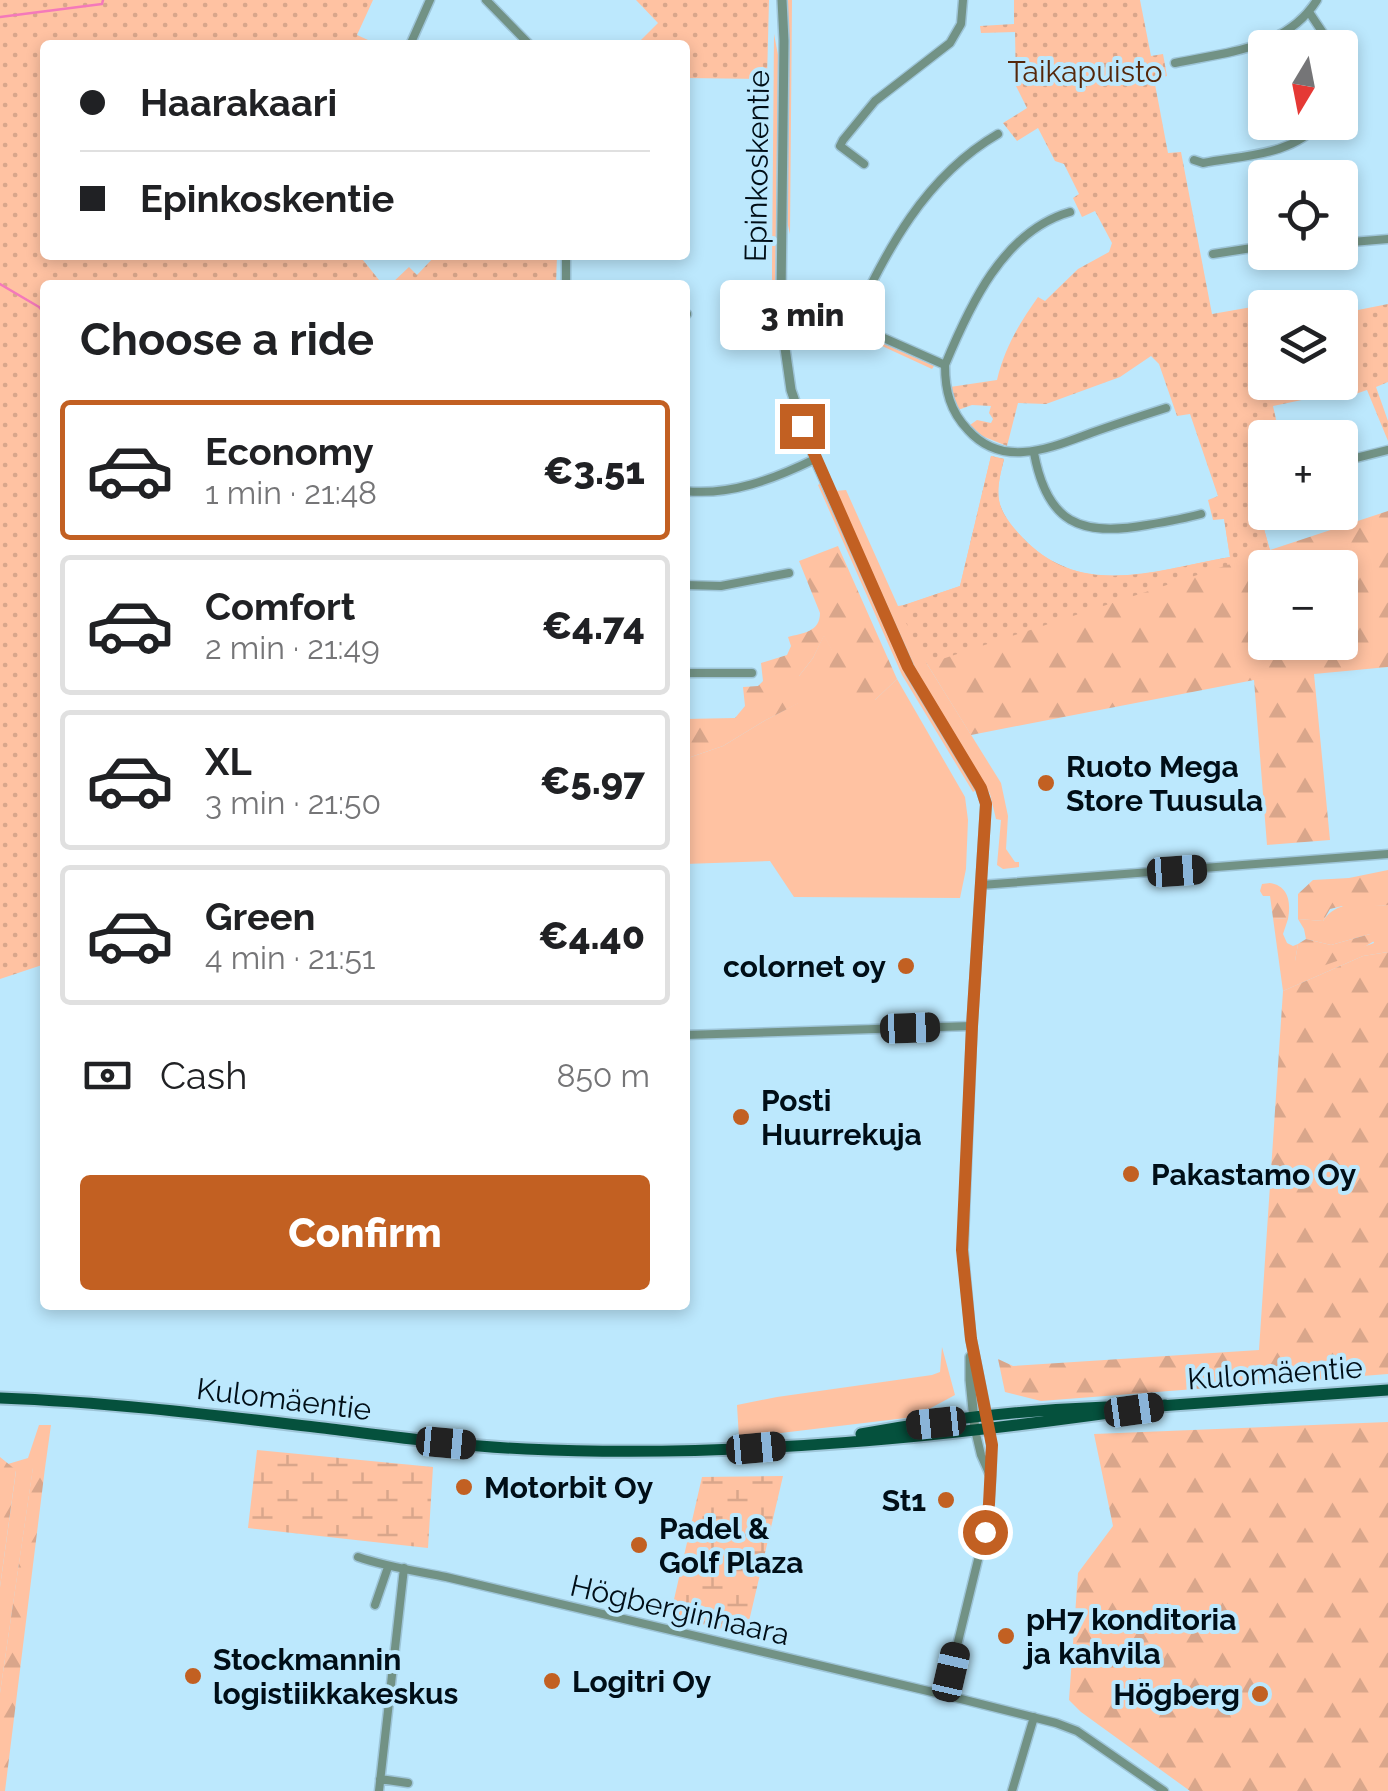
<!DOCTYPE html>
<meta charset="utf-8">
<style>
:root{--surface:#fff;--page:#f6f6f6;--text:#202124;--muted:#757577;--line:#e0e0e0;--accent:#c26022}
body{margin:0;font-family:Raleway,sans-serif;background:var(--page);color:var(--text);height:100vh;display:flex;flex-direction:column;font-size:38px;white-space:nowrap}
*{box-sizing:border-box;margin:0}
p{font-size:32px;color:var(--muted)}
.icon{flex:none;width:55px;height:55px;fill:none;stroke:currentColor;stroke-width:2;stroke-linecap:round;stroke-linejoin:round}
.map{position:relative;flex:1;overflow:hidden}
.panel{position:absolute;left:40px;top:280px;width:650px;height:1030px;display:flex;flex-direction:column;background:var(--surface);border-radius:10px;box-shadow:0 5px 15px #0003}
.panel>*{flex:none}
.banner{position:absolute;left:40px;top:40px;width:650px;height:220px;border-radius:10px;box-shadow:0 5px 15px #0003;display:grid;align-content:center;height:220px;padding:0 40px;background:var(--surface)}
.needle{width:65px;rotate:190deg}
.buttons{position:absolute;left:1248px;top:30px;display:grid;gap:20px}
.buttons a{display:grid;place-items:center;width:110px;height:110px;border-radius:10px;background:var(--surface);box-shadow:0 5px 15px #0003;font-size:50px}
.end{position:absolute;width:45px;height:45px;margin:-22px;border:12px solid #c26022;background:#fff;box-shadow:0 0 0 5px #fff}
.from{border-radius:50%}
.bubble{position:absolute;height:70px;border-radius:10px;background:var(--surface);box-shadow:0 5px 15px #0003;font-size:32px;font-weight:800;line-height:70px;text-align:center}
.car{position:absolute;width:30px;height:60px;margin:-30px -15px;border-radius:12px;box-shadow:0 0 8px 2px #0007;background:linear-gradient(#222 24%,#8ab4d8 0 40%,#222 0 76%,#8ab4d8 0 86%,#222 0)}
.banner b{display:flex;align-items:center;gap:35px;height:95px;font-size:38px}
.banner b+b{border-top:2px solid var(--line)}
.banner i{width:25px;height:25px;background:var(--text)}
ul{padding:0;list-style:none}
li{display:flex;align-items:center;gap:30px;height:140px;margin:0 20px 15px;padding:0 20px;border:5px solid var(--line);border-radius:10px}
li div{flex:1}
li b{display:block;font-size:38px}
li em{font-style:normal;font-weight:800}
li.active{border-color:var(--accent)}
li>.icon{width:90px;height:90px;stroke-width:1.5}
h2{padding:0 40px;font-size:45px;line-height:120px}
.pay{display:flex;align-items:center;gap:25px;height:110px;padding:0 40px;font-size:38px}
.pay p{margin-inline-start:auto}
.button{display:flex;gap:20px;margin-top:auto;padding:20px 40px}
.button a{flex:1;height:115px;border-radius:10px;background:var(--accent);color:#fff;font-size:40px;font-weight:800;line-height:115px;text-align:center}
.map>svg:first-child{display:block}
</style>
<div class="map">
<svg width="1388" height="1791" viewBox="0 0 1388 1791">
<defs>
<pattern id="forest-firs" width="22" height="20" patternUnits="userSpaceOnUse" patternTransform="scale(2.5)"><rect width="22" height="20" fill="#ffc2a2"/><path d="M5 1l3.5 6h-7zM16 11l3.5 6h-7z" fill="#d9a68b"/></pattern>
<pattern id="wetland-marsh" width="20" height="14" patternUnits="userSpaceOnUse" patternTransform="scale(2.5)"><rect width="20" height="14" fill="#ffc2a2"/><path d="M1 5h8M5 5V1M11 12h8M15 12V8" fill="none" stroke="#d9a68b"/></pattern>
<pattern id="park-dots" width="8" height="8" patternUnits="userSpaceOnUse" patternTransform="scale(2.5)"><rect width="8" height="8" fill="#ffc2a2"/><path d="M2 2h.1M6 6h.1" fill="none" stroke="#d9a68b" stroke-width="1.8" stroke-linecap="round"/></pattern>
</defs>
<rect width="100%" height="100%" fill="#bce8fd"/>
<path fill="#ffc2a2" d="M788 0H792L790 234 786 217Z
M774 34 778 55 775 295 772 293V267Z
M797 322 848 328 934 366 932 369 856 334 830 328 800 325Z
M821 483 904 671 974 786 976 790 973 792 902 675 818 485Z
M846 490 898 606 905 605 927 664 1001 783 1008 816 1006 849 1015 862H1019V867L1003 869 997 865 1001 820 996 819 990 794 912 665 835 491Z
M824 635 832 650 875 700 897 679 965 797 968 820 966 869 960 898 794 897 770 861 685 864V759L723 746 764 721 798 703 799 676 813 658Z
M1388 905V952L1363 956 1283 991 1273 918 1288 919 1283 934 1287 943 1293 946 1298 944 1295 961 1360 948 1374 943 1370 934 1331 945 1306 939 1304 929 1298 919 1323 921C1338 898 1363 907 1388 905Z
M942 1347 955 1395 914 1417 739 1438 737 1405 777 1397 932 1375 940 1372Z
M39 1425H51L45 1468H33L0 1693V1587L16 1471 8 1464 28 1458Z"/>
<path fill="url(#forest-firs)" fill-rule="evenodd" d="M991 456 1004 459C995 495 994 507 1021 536 1080 600 1155 570 1230 557L1224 518 1269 513 1260 515 1270 550 1388 511V667L1314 674 1330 840 1267 845 1254 680 971 735 927 664 905 605 960 586ZM1265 568H1340V642H1265Z
M838 546 897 679 875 700 824 701 832 651 824 636 813 658 799 676V703L764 721 723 746 685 759V719L735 718 745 706 743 687 758 686 763 681 761 663 787 655 791 646 788 637C803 633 820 632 820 613L799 561Z
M1388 870V905L1374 906 1370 918 1351 917 1342 906 1330 909 1323 921 1298 919V894L1313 880 1349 878Z
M1270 883C1289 886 1291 903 1288 919L1273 918 1270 896H1263L1260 891 1262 884Z
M1370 934 1379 936C1372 945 1362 946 1354 955L1297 975 1295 961 1298 944 1306 939 1331 945Z
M1388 952V1374L1041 1401 1005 1392 998 1359 1013 1366 1259 1350 1283 991 1363 956Z
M1388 1422V1791H1190L1081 1712 1069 1700 1078 1573 1113 1526 1094 1434Z
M0 1457 16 1470 0 1587Z
M33 1467 45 1468 5 1791H0V1693Z"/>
<path fill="url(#wetland-marsh)" d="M257 1450 433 1467 428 1548 248 1528Z
M783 1476 746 1634 670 1617 702 1477Z"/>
<path fill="url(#park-dots)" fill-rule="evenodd" d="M0 0H373L357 35 379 45H45V255H359L383 285H45V964L0 979Z
M636 0H769L767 79 685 78V45H636L658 23Z
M1014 0H1140L1151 56 1163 54 1167 76 1154 79 1168 153 1181 152 1212 314 1348 290 1343 313 1388 304V382L1376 387 1388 421V441L1367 390 1338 400 1321 396 1273 406 1280 437 1265 438V512L1269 513 1260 514 1270 551 927 664 898 607 960 586 991 456 1004 459C995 495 994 507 1021 536 1081 601 1155 570 1230 557L1224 519 1213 520 1208 500 1218 496 1190 414 1177 416 1159 364 1151 356 1120 377 1046 404 1018 403 1007 446 982 436 970 425 977 420 991 423 993 419 989 413 991 406 972 405 958 410 950 387 997 380C1005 347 1019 324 1038 297L1045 301 1078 269 1109 252 1112 243 1095 211 1082 217 1073 198 1079 194 1064 164 1055 161 1038 128 1017 141 1003 123 1027 108 1016 86 1015 32 981 33 980 26 1014 24ZM1265 308H1340V382H1265Z
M436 255H557L556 285H390L409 267 417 275Z"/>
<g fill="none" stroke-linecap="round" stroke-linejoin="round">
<path stroke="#f479ba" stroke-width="2.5" d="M0 17 102 4 103 0
M0 284 39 307 45 314
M45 695V707"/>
<g stroke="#9ec5d8" stroke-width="11">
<path id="minor" d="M486 0 530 45
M1309 12 1333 48
M410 45 430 0
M1175 63C1227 52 1286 49 1317 0
M1194 160 1203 163C1244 155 1292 156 1321 122
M864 164 840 146 843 140 875 101 950 43 961 24 963 0
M1340 243 1388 239
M1213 254 1265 246
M566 285V255
M685 314H687
M782 315 852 324 945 365C945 391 950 411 968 430 1003 469 1050 448 1091 433 1116 424 1141 416 1166 408
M852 324C887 250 924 177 998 134
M945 365C969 307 1003 231 1070 212
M1034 453C1047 523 1080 537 1147 525 1165 522 1183 519 1201 514
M1340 462 1388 450
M685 491C730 496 774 479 815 459
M685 585 721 586 789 573
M685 673H752
M981 885 1388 854
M685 1035 972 1026
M989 1428C995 1459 990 1501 985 1531L945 1695 1056 1723 1077 1731 1164 1791
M975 1430 981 1455 989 1473
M358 1557C387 1567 416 1571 446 1577L945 1695
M375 1605 388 1567
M380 1779 408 1783
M379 1791 404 1568
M1012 1791 1034 1717"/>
</g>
<g stroke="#9ec5d8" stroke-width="12">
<path id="tertiary" d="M782 0 784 41 781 298 783 334 791 390 815 459 911 673 981 789 986 803 972 1026 963 1250 971 1339 987 1418
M970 1357V1380L975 1430"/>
</g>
<g stroke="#9ec5d8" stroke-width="15">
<path id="primary" d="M0 1398C111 1402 221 1416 331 1429 395 1437 460 1446 526 1449 739 1459 954 1436 1165 1405
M1159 1406 1388 1390
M861 1434C941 1419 1025 1410 1106 1407"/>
</g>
<use href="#minor" stroke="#729285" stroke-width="8"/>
<use href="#tertiary" stroke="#729285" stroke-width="9"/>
<use href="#primary" stroke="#05513d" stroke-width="11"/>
</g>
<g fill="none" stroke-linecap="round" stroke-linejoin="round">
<path stroke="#c26022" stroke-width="12" d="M802 426 908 667 981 788 986 804 972 1026 962 1250 971 1339 992 1445 989 1504 985 1532"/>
</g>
<g fill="#c26022" stroke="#bce8fd" stroke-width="4">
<circle cx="1046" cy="783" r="10"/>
<circle cx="906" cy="966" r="10"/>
<circle cx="741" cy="1117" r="10"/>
<circle cx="1131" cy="1174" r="10"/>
<circle cx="464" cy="1487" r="10"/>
<circle cx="946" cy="1500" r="10"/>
<circle cx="639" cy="1545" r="10"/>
<circle cx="1006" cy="1636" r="10"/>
<circle cx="193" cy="1676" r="10"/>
<circle cx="552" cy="1681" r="10"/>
<circle cx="1260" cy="1694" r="10"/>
</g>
<g text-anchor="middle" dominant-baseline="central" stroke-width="8" stroke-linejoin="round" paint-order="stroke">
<g font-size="30" fill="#55270a" stroke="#bce8fd">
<text x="1085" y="71">Taikapuisto</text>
</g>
<g font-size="30" fill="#000e17" stroke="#bce8fd">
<text transform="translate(757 166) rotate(-89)">Epinkoskentie</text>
<text transform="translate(1275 1373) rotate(-4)">Kulomäentie</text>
<text transform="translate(284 1399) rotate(7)">Kulomäentie</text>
<text transform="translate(680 1610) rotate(13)">Högberginhaara</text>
</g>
<g font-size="30" font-weight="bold" fill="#000e17" stroke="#bce8fd" text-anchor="start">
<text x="1066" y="766">Ruoto Mega<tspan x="1066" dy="34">Store Tuusula</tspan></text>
<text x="886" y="966" text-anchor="end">colornet oy</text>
<text x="761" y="1100">Posti<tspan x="761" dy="34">Huurrekuja</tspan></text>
<text x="1151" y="1174">Pakastamo Oy</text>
<text x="484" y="1487">Motorbit Oy</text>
<text x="926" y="1500" text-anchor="end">St1</text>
<text x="659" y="1528">Padel &amp;<tspan x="659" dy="34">Golf Plaza</tspan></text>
<text x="1026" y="1619">pH7 konditoria<tspan x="1026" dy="34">ja kahvila</tspan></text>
<text x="213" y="1659">Stockmannin<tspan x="213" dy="34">logistiikkakeskus</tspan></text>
<text x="572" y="1681">Logitri Oy</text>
<text x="1240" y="1694" text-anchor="end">Högberg</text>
</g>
</g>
</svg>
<div class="buttons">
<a><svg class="needle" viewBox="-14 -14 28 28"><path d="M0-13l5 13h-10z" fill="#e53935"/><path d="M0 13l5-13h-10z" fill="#757577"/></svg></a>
<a><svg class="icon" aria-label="locate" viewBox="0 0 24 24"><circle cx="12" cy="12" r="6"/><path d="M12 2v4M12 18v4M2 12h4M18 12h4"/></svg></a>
<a><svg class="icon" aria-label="layers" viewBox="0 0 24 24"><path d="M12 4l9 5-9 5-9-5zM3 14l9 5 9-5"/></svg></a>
<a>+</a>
<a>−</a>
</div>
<i class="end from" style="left:985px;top:1532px"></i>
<i class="end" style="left:802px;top:426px"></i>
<div class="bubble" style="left:720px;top:280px;width:165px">3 min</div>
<i class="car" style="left:1177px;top:871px;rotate:86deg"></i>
<i class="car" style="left:910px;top:1028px;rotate:88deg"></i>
<i class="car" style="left:1134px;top:1410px;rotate:82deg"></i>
<i class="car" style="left:936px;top:1423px;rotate:264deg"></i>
<i class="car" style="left:446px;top:1443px;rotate:95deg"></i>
<i class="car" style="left:756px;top:1448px;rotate:85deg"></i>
<i class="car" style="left:951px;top:1672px;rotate:13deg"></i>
<div class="banner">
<b><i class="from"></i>Haarakaari</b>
<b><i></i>Epinkoskentie</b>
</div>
<section class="panel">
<h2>Choose a ride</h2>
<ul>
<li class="active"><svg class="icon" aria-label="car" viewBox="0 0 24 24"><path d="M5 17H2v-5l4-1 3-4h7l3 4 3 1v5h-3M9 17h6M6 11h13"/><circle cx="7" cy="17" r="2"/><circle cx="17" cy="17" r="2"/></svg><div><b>Economy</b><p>1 min · 21:48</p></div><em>€3.51</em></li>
<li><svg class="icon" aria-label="car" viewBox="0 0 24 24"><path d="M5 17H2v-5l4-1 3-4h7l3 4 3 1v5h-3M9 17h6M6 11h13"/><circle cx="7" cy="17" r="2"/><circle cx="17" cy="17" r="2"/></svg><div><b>Comfort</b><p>2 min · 21:49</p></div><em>€4.74</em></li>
<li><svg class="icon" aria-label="car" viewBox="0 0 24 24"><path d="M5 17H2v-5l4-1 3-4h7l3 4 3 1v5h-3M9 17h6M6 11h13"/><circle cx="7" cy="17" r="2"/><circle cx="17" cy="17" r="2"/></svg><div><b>XL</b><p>3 min · 21:50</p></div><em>€5.97</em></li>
<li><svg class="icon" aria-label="car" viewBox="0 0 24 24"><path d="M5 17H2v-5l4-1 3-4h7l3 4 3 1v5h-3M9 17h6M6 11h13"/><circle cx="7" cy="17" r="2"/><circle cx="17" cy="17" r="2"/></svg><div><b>Green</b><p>4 min · 21:51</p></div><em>€4.40</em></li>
</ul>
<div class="pay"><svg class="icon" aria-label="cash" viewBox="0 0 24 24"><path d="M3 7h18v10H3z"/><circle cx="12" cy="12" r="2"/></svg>Cash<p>850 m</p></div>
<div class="button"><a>Confirm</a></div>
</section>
</div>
